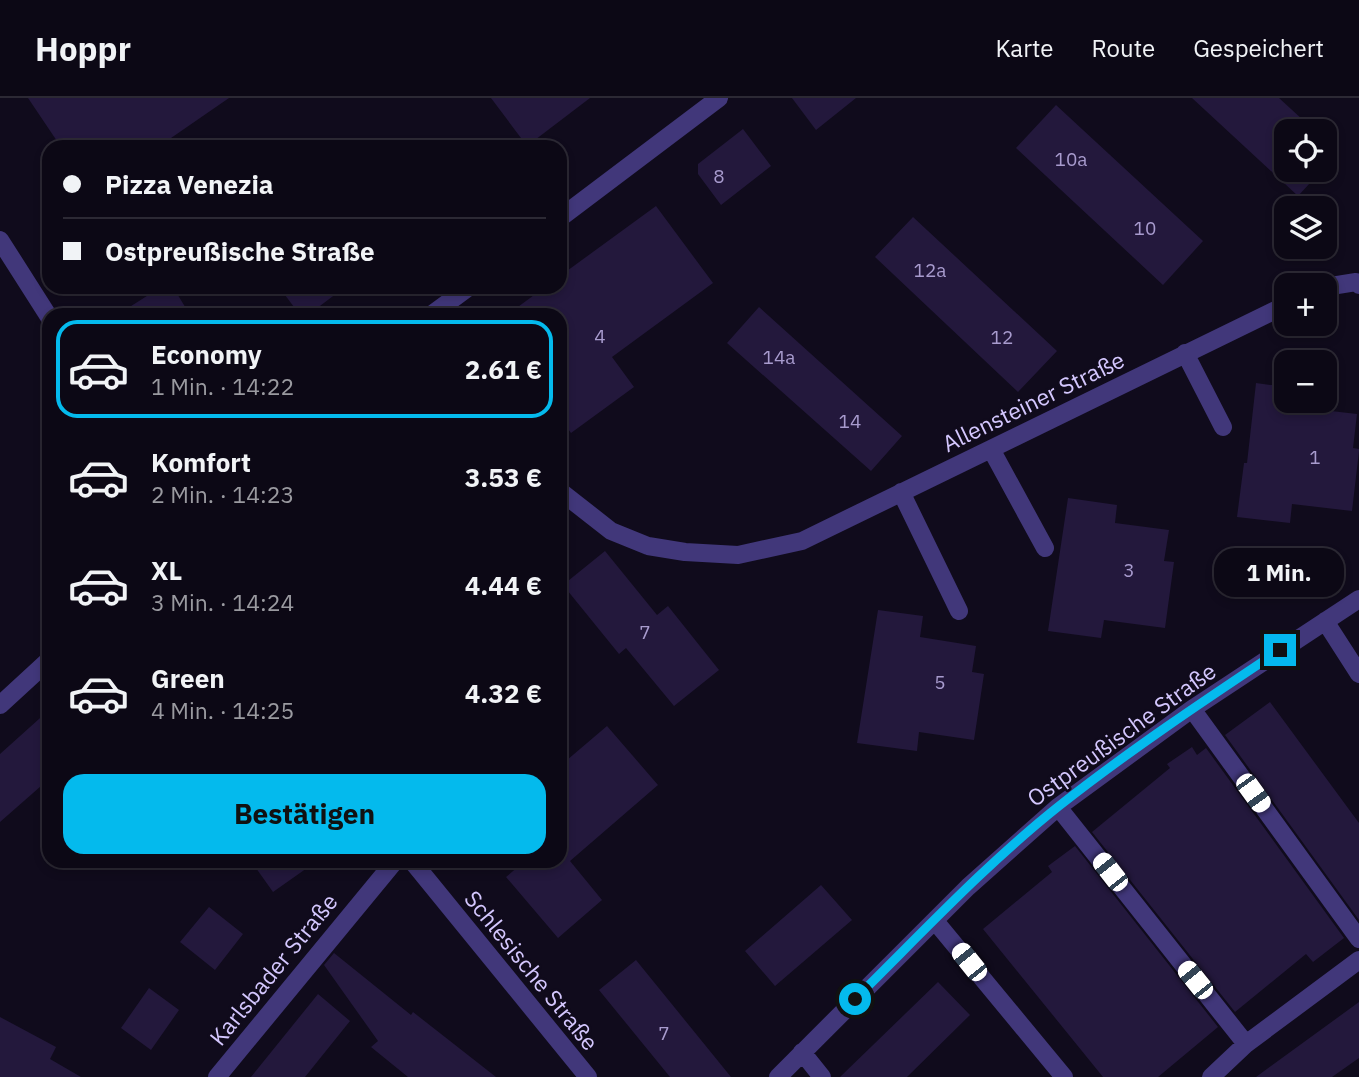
<!DOCTYPE html>
<html lang="de">
<meta charset="utf-8">
<style>
:root{--surface:#0c0815;--page:#1a1622;--text:#f1f3f6;--muted:#9a9aa0;--line:#2c2934;--accent:#04baed}
body{margin:0;font-family:"IBM Plex Sans",sans-serif;background:var(--page);color:var(--text);height:100vh;display:flex;flex-direction:column;font-size:26px;white-space:nowrap}
*{box-sizing:border-box;margin:0}
p{font-size:23px;color:var(--muted)}
.icon{flex:none;width:38px;height:38px;fill:none;stroke:currentColor;stroke-width:2;stroke-linecap:round;stroke-linejoin:round}
.map{position:relative;flex:1;overflow:hidden}
.side{position:absolute;left:42px;top:210px;width:525px;height:560px;display:flex;flex-direction:column;background:var(--surface);border-radius:21px;box-shadow:0 4px 10px #0003,0 0 0 2px var(--line)}
.side>*{flex:none}
.banner{position:absolute;left:42px;top:42px;width:525px;height:154px;border-radius:21px;box-shadow:0 4px 10px #0003,0 0 0 2px var(--line);display:grid;align-content:center;height:154px;padding:0 21px;background:var(--surface)}
.tools{position:absolute;left:1274px;top:21px;display:grid;gap:14px}
.tools a{display:grid;place-items:center;width:63px;height:63px;border-radius:14px;background:var(--surface);box-shadow:0 4px 10px #0003,0 0 0 2px var(--line);font-size:35px}
.end{position:absolute;width:32px;height:32px;margin:-16px;border:9px solid #04baed;background:#111;box-shadow:0 0 0 4px #111}
.from{border-radius:50%}
.bubble{position:absolute;height:49px;border-radius:21px;background:var(--surface);box-shadow:0 4px 10px #0003,0 0 0 2px var(--line);font-size:23px;font-weight:700;line-height:49px;text-align:center}
.car{position:absolute;width:21px;height:42px;margin:-21px -10px;border-radius:9px;box-shadow:0 0 5px 2px #0007;background:linear-gradient(#fff 24%,#345 0 40%,#fff 0 76%,#345 0 86%,#fff 0)}
.banner b{display:flex;align-items:center;gap:24px;height:66px;font-size:26px}
.banner b+b{border-top:2px solid var(--line)}
.banner i{width:18px;height:18px;background:var(--text)}
ul{padding:12px 0 0;list-style:none}
li{display:flex;align-items:center;gap:21px;height:98px;margin:0 14px 10px;padding:0 7px;border:4px solid transparent;border-radius:21px}
li div{flex:1}
li b{display:block;font-size:26px}
li em{font-style:normal;font-weight:700}
li.current{border-color:var(--accent)}
li>.icon{width:63px;height:63px;stroke-width:1.5}
.action{display:flex;gap:14px;margin-top:auto;padding:14px 21px}
.action a{flex:1;height:80px;border-radius:21px;background:var(--accent);color:#111;font-size:28px;font-weight:700;line-height:80px;text-align:center}
header{display:flex;align-items:center;gap:42px;box-sizing:border-box;height:98px;padding:0 35px;background:var(--surface);border-bottom:2px solid var(--line)}
header strong{font-size:33px}
nav{display:flex;gap:38px;margin-inline-start:auto;font-size:24px}
.map>svg:first-child{display:block}
</style>
<header>
<strong>Hoppr</strong>
<nav><a>Karte</a><a>Route</a><a>Gespeichert</a></nav>
</header>
<div class="map">
<svg width="1359" height="979" viewBox="0 0 1359 979">
<rect width="100%" height="100%" fill="#100b1c"/>
<path fill="#23183c" d="M28 0H229L158 49H61Z
M491 0H590L527 48Z
M792 0H856L816 32Z
M1192 0H1279L1315 33H1286V72H1322L1298 98Z
M1056 7 1203 143 1163 187 1016 50Z
M743 31 771 68 721 107 698 76V66Z
M1325 42 1338 54 1325 69Z
M656 108 713 185 612 259 634 289 571 335 560 320V217H507L545 189H560V178Z
M913 119 1057 253 1018 294 875 159Z
M161 189H173L190 217H117Z
M279 189H345L308 217H300Z
M759 209 902 338 871 373 727 245Z
M1256 285 1286 289V303H1306L1305 310 1357 316 1353 350 1359 351V353L1352 413 1292 406 1290 425 1237 419 1244 365H1247Z
M1068 400 1117 407 1115 425 1169 432 1164 463 1174 464 1165 530 1104 522 1101 540 1048 533Z
M605 453 657 517 668 508 719 572 674 608 626 550 619 556 563 487Z
M878 512 923 518 920 539 976 548 972 574 984 576 974 642 919 634 917 653 857 645Z
M1270 604 1359 725V822L1225 637Z
M49 612V681L0 724V656Z
M607 628 658 687 570 763 602 802 558 840 506 779 525 763H560V668Z
M1192 649 1197 657 1206 650 1344 840 1313 864 1306 856 1235 914 1092 734 1170 670 1167 666Z
M1075 748 1218 929 1158 979H1103L983 831 1052 774 1048 768Z
M251 763H317L273 794Z
M821 787 852 822 775 888 745 853Z
M209 809 243 836 215 872 180 844Z
M334 855 411 917 413 914 496 979H408L371 949 378 943 324 867Z
M636 862 731 979H670L599 892Z
M938 884 970 917 907 979H840Z
M149 890 179 912 151 952 121 930Z
M318 896 350 923 305 979H251Z
M1359 904V960L1332 979H1256Z
M0 919 56 949 50 961 81 979H0Z"/>
<g fill="none" stroke-linecap="round" stroke-linejoin="round">
<path stroke="#41377a" stroke-width="18" d="M560 120 719 0
M0 142 49 219
M1325 189 1356 184 1359 187
M431 217 469 189
M1185 255 1223 329
M991 351 1045 450
M560 393 611 433 648 448 685 454 738 457 802 443 1286 207
M901 394 959 513
M1325 523 1359 576
M0 607 49 562
M1192 611 1359 841
M1058 709 1246 946
M412 763 588 979
M935 823 1064 979
M802 954 822 979
M217 979 395 763
M778 979 968 789 1058 709 1192 611 1359 501
M1211 979 1246 946 1359 862"/>
</g>
<g fill="none" stroke-linecap="round" stroke-linejoin="round">
<path stroke="#04baed" stroke-width="9" d="M855 901C921 836 986 766 1059 708 1130 652 1205 602 1280 552"/>
</g>
<g text-anchor="middle" dominant-baseline="central" stroke-width="5" stroke-linejoin="round" paint-order="stroke">
<g font-size="19" fill="#a89bce">
<text x="1071" y="61">10a</text>
<text x="719" y="78">8</text>
<text x="1145" y="130">10</text>
<text x="930" y="172">12a</text>
<text x="600" y="238">4</text>
<text x="1002" y="239">12</text>
<text x="779" y="259">14a</text>
<text x="850" y="323">14</text>
<text x="1315" y="359">1</text>
<text x="1129" y="472">3</text>
<text x="645" y="534">7</text>
<text x="940" y="584">5</text>
<text x="664" y="935">7</text>
</g>
<g font-size="23" fill="#d4c7fe" stroke="#100b1c">
<text transform="translate(1033 303) rotate(-26)">Allensteiner Straße</text>
<text transform="translate(1121 636) rotate(-36)">Ostpreußische Straße</text>
<text transform="translate(273 871) rotate(-51)">Karlsbader Straße</text>
<text transform="translate(532 872) rotate(51)">Schlesische Straße</text>
</g>
</g>
</svg>
<div class="tools">
<a><svg class="icon" aria-label="locate" viewBox="0 0 24 24"><circle cx="12" cy="12" r="6"/><path d="M12 2v4M12 18v4M2 12h4M18 12h4"/></svg></a>
<a><svg class="icon" aria-label="layers" viewBox="0 0 24 24"><path d="M12 4l9 5-9 5-9-5zM3 14l9 5 9-5"/></svg></a>
<a>+</a>
<a>−</a>
</div>
<i class="end from" style="left:855px;top:901px"></i>
<i class="end" style="left:1280px;top:552px"></i>
<div class="bubble" style="left:1214px;top:450px;width:130px">1 Min.</div>
<i class="car" style="left:1253px;top:695px;rotate:144deg"></i>
<i class="car" style="left:1110px;top:774px;rotate:322deg"></i>
<i class="car" style="left:969px;top:864px;rotate:321deg"></i>
<i class="car" style="left:1195px;top:882px;rotate:321deg"></i>
<div class="banner">
<b><i class="from"></i>Pizza Venezia</b>
<b><i></i>Ostpreußische Straße</b>
</div>
<section class="side">
<ul>
<li class="current"><svg class="icon" aria-label="car" viewBox="0 0 24 24"><path d="M5 17H2v-5l4-1 3-4h7l3 4 3 1v5h-3M9 17h6M6 11h13"/><circle cx="7" cy="17" r="2"/><circle cx="17" cy="17" r="2"/></svg><div><b>Economy</b><p>1 Min. · 14:22</p></div><em>2.61 €</em></li>
<li><svg class="icon" aria-label="car" viewBox="0 0 24 24"><path d="M5 17H2v-5l4-1 3-4h7l3 4 3 1v5h-3M9 17h6M6 11h13"/><circle cx="7" cy="17" r="2"/><circle cx="17" cy="17" r="2"/></svg><div><b>Komfort</b><p>2 Min. · 14:23</p></div><em>3.53 €</em></li>
<li><svg class="icon" aria-label="car" viewBox="0 0 24 24"><path d="M5 17H2v-5l4-1 3-4h7l3 4 3 1v5h-3M9 17h6M6 11h13"/><circle cx="7" cy="17" r="2"/><circle cx="17" cy="17" r="2"/></svg><div><b>XL</b><p>3 Min. · 14:24</p></div><em>4.44 €</em></li>
<li><svg class="icon" aria-label="car" viewBox="0 0 24 24"><path d="M5 17H2v-5l4-1 3-4h7l3 4 3 1v5h-3M9 17h6M6 11h13"/><circle cx="7" cy="17" r="2"/><circle cx="17" cy="17" r="2"/></svg><div><b>Green</b><p>4 Min. · 14:25</p></div><em>4.32 €</em></li>
</ul>
<div class="action"><a>Bestätigen</a></div>
</section>
</div>
